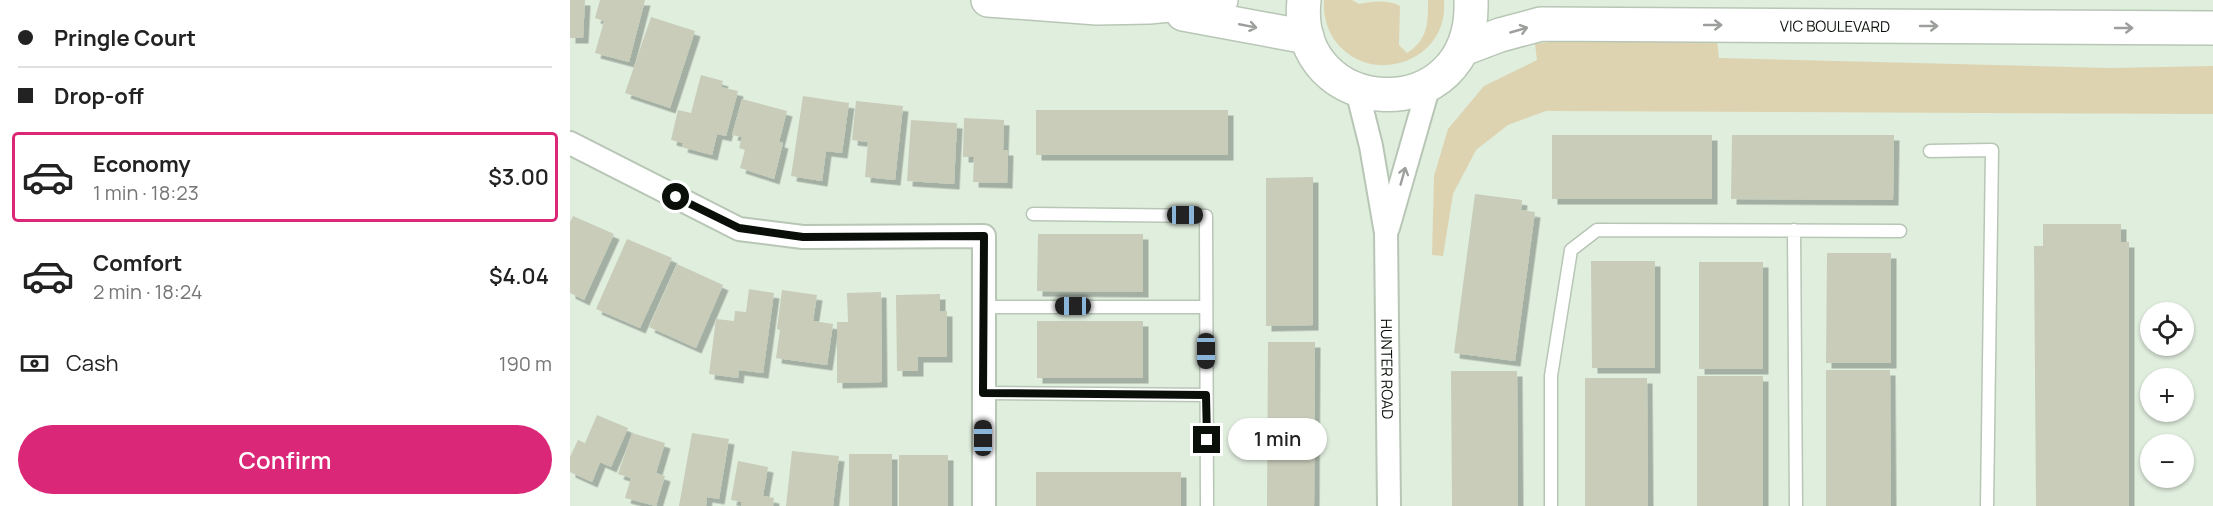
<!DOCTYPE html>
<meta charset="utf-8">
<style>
:root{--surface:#fff;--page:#f6f6f6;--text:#222;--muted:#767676;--line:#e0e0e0;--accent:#db2777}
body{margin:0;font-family:Manrope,sans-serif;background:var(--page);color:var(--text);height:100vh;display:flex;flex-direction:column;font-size:22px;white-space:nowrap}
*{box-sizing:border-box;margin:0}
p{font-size:20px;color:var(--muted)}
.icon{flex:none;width:33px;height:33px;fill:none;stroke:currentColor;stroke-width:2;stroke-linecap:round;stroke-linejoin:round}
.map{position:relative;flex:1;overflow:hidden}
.side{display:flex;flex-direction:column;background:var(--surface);width:570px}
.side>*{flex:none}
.banner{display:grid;align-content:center;height:132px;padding:0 18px;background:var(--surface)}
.tools{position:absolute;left:1570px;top:302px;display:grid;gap:12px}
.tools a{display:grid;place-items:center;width:54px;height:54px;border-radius:50%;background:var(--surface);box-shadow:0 2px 4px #0004;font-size:30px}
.end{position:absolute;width:27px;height:27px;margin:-14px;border:8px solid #0a0f0a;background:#fff;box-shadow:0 0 0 3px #fff}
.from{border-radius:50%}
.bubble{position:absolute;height:42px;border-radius:21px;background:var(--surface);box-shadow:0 2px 4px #0004;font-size:20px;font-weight:600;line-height:42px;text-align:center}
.car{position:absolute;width:18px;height:36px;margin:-18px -9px;border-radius:8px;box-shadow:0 0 4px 2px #0007;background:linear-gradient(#222 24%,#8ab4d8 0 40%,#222 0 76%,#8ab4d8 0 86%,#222 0)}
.banner b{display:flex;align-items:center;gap:21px;height:57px;font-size:22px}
.banner b+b{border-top:2px solid var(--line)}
.banner i{width:15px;height:15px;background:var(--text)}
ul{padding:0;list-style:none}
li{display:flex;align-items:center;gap:18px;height:90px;margin:0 12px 9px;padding:0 6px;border:3px solid transparent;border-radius:6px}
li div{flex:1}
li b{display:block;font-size:22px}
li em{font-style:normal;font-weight:600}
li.current{border-color:var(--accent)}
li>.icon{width:54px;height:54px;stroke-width:1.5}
.pay{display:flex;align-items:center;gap:15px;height:66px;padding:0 18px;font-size:22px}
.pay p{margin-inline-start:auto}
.action{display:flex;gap:12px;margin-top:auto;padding:12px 18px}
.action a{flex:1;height:69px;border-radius:36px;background:var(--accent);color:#fff;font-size:24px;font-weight:600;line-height:69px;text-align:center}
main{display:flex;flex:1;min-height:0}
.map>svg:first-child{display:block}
</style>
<main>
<section class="side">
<div class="banner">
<b><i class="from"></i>Pringle Court</b>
<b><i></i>Drop-off</b>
</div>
<ul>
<li class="current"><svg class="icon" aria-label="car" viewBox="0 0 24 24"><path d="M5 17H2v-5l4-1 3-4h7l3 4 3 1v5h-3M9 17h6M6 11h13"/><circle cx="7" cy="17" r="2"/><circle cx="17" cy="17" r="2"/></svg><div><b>Economy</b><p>1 min · 18:23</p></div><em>$3.00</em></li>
<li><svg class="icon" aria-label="car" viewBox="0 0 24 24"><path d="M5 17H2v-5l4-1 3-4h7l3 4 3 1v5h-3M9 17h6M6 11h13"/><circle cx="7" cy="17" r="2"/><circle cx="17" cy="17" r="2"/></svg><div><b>Comfort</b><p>2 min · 18:24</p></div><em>$4.04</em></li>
</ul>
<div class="pay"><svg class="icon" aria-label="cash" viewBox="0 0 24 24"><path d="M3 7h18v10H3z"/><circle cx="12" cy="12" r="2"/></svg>Cash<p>190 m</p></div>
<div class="action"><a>Confirm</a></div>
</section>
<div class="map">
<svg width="1643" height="506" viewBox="0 0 1643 506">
<defs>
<filter id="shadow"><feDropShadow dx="5.5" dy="5.5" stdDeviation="0" flood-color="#0004"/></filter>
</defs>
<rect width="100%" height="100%" fill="#e0eede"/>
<path fill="#ddd3b0" d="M754 0H782L789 4C804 1 818 0 830 6L829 45 837 53C858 40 858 23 858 0H874C880 64 795 90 762 36 756 25 753 12 754 0Z
M999 39 1147 41 1149 58 1540 68 1643 66V114L976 111 938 125 906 150 883 194 873 256 862 255 864 176 878 129 914 86 967 60 965 44Z"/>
<path fill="#c8ccb9" filter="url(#shadow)" d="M0 0H15L13 38H0Z
M30 0H75L59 62 25 53 34 21 25 18Z
M81 17 125 31 100 108 55 93Z
M131 75 153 81 151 87 168 91 156 136 147 134 142 155 112 147 113 143 101 140 108 110 121 113Z
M233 96 279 103 272 153 256 151 252 181 221 176Z
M172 99 217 111 209 142 213 143 204 179 170 168 175 150 169 148 172 137 162 135Z
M286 101 333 106 325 180 295 177 298 142 282 140Z
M466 110H658V155H466Z
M394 118 434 120 433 150H438L437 183 403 182 404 157H393Z
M341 120 387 123 384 184 337 181Z
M982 135H1142V199H982Z
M1162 135H1324L1323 200 1161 199Z
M743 177V325L696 326V178Z
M905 194 952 200 951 210 965 212 945 361 884 353Z
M3 216 44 234 14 300 0 293V222Z
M1473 224H1551V242H1559V506H1466L1464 246H1473Z
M468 234H573V292L467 291Z
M57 239 102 258 70 328 26 309Z
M1257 253H1321V363H1256Z
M1021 261H1085V368H1022Z
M1129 262H1193V369H1129Z
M107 264 153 285 126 348 79 327Z
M179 289 204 293 193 373 169 370 168 378 139 374 146 319 164 321 165 311 176 312Z
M212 290 247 295 243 321 263 324 257 365 206 358 210 330 207 329Z
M311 292 312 382 267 383V322H278L277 293Z
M370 294V311H377V357H348V371H327L326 295Z
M467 321H573V378H467Z
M698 342H745L744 506H697Z
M1256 370H1320L1321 506H1256Z
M881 371H947L948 506H882Z
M1127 376H1193V506H1127Z
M1015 378H1077L1078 506H1015Z
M27 415 58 428 41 467 30 462 22 482 0 472V457L8 440 15 443Z
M62 433 95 443 86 473 95 476 86 506 55 498 61 478 48 474Z
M122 433 159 439 149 499 137 497 136 506H109Z
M222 451 269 456 263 506H216Z
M279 454H322V506H279Z
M329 455H378V506H329Z
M168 461 198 467 193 496 204 498 203 506H171L172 502 161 500Z
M466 472H611V506H466Z"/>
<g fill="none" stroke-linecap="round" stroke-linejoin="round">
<g stroke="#b8c6b6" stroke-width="15">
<path id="lane" d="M1360 151 1422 150 1417 506
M463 214 636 216 637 506
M1224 230 1226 506
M413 307H636
M413 393 636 395
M981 506V376L1001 250 1027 230 1330 231"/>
</g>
<g stroke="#b8c6b6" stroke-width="26">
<g id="street">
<path id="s1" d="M787 90 801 146 816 233 819 506"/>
<path d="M0 143 169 229 233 237 414 236V506"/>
<path d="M818 228 859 85"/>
</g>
</g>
<g stroke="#b8c6b6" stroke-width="36">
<g id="secondary">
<path d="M418 0 527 8 579 7 651 0"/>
<path d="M734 0C721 120 906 132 901 0"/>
<path d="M613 14 737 37"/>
<path id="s2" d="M893 49 930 35 971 24 1643 28"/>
</g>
</g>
<use href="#lane" stroke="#fff" stroke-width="12"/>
<use href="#street" stroke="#fff" stroke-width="22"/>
<use href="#secondary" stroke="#fff" stroke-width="33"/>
</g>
<defs><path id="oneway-shaft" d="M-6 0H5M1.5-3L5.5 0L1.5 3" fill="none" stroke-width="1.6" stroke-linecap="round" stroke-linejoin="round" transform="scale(1.5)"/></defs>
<g stroke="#9d9f9d">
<use href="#oneway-shaft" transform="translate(1143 25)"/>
<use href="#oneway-shaft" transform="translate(678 26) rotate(11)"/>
<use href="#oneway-shaft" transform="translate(1359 26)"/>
<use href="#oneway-shaft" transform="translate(1554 28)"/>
<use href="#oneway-shaft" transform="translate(949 30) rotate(-16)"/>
<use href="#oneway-shaft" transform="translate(833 176) rotate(-74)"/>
</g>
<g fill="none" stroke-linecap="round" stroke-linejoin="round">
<path stroke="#0a0f0a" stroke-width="8" d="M106 197 169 228 233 237 414 236 413 393 636 395 637 440"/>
</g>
<g text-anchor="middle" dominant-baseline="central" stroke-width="6" stroke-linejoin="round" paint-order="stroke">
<g font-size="15" fill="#0a0f0a" stroke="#edfceb">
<text stroke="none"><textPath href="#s2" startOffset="376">VIC BOULEVARD</textPath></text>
<text stroke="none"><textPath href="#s1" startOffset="282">HUNTER ROAD</textPath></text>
</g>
</g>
</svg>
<div class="tools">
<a><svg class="icon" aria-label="locate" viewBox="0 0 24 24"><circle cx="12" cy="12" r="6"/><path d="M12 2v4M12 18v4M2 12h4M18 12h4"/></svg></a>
<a>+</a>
<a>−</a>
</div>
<i class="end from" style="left:106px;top:197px"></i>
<i class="end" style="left:637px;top:440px"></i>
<div class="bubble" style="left:658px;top:418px;width:99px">1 min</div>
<i class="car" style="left:615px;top:215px;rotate:90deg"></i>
<i class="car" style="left:503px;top:306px;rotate:270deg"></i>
<i class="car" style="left:636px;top:351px;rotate:180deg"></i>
<i class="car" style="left:413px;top:438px;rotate:0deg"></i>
</div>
</main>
